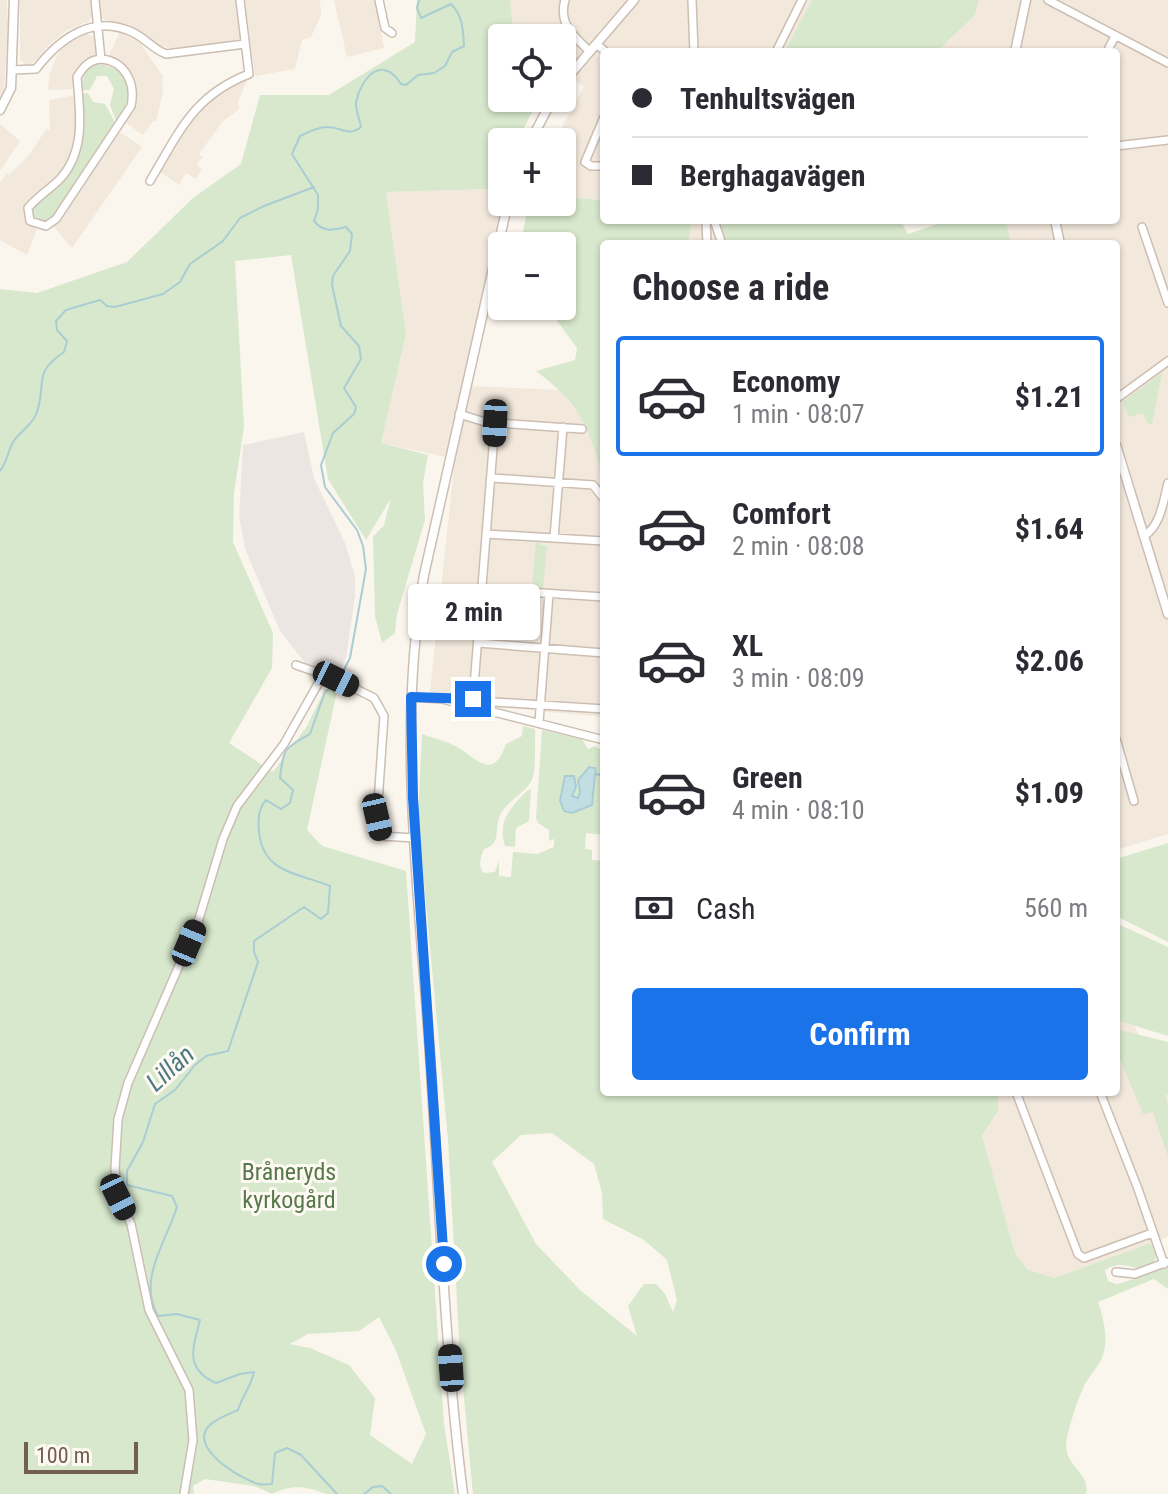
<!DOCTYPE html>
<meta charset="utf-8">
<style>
:root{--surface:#fff;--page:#f2f2f3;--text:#2b2b33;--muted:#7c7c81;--line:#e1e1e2;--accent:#1a73e8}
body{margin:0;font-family:"Roboto Condensed",sans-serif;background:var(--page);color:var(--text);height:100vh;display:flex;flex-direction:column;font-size:30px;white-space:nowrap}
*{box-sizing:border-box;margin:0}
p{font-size:26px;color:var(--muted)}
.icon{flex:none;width:44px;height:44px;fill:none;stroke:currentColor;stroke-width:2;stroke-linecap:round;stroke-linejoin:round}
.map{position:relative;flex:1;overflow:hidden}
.drawer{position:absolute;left:600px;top:240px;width:520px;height:856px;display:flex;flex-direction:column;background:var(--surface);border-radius:8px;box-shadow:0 2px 6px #0004}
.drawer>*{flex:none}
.hud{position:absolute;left:600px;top:48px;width:520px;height:176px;border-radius:8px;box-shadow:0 2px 6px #0004;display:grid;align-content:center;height:176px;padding:0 32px;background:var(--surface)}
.buttons{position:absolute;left:488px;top:24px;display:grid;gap:16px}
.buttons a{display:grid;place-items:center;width:88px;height:88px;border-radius:8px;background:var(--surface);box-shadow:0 2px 6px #0004;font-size:40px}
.scale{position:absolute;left:24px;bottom:20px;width:114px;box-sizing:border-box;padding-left:8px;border:4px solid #745e51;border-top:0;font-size:22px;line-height:28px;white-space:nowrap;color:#745e51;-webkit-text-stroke:6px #fefaf3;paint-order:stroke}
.end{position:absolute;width:36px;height:36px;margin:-18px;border:10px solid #1a73e8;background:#fff;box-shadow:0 0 0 4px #fff}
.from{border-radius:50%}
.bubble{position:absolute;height:56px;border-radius:8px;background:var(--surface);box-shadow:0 2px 6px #0004;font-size:26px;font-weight:700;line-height:56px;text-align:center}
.car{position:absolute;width:24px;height:48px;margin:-24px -12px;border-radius:10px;box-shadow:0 0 6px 2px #0007;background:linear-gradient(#222 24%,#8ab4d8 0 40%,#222 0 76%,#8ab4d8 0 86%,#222 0)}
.hud b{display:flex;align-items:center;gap:28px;height:76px;font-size:30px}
.hud b+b{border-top:2px solid var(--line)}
.hud i{width:20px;height:20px;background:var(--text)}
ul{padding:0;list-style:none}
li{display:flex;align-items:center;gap:24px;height:120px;margin:0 16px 12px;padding:0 16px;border:4px solid transparent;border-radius:8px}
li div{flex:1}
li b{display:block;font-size:30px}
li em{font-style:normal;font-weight:700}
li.on{border-color:var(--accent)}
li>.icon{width:72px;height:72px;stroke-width:1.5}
h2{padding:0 32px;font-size:36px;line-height:96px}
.pay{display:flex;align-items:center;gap:20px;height:88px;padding:0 32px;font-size:30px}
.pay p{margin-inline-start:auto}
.primary-button{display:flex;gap:16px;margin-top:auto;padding:16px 32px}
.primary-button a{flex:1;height:92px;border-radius:8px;background:var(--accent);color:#fff;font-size:32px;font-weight:700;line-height:92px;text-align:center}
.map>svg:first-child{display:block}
</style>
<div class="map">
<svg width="1168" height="1494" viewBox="0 0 1168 1494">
<rect width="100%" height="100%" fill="#fbf6ed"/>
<path fill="#f2e8dc" d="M0 0H7L8 27 4 92 0 98Z
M20 0H91L92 17 89 21 67 30 49 45 33 63 26 66 20 59Z
M100 0H236L241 38 238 41 186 49 168 48 156 44 129 25 105 20 101 16Z
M245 0H320L321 15 311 37 302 40 295 69 255 76Z
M334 0H375L384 48 347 57Z
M510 0H812L784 52H604V200L576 198 572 194 562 193V142H554L584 86 562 74V38H514Z
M979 0H1168V834L1116 850V244H1011L1006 220H1116V52H936L975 15Z
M120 32 140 43 164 78 162 79 163 91 156 122 153 121 143 135 125 122 134 103 123 65 109 55Z
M86 33 94 37 96 54 88 60 76 89 48 90 50 73 57 55 71 39Z
M245 78 247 80 238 102 239 109 223 121 199 154 203 157 196 165 202 169 196 179 186 173 179 185 159 171 191 121 207 102Z
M76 95 79 129 69 160 60 175 29 205V223L37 229 27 255 0 240V183L7 173 9 175 30 154 46 129 50 130 49 100Z
M0 124 20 141 0 171Z
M120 132 142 147 72 248 53 226Z
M490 189 502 191V202H512L470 386 560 390 590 429 604 479V717L429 701 455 459 381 443 406 334 386 192Z
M692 220H720L724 236 723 244H688Z
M1116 1015 1132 1020 1165 1095 1168 1094V1237L1054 1278 1041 1275 1028 1270 1015 1253 982 1137 998 1111V1092H1116Z"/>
<path fill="#ebe6e1" d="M304 432 314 478 345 543 355 576V597L346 657 339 674 305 663 280 631 245 549 239 516 243 445Z"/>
<path fill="#d7e8cc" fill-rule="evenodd" d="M417 0H510L514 38H502V98H539L517 142H502V178L490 189 386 192 406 334 381 443 428 455 423 483 425 520 397 614 395 633 382 643 375 616 373 537 384 525 391 498 366 540 328 479 291 255 235 261 244 427 234 493 233 542 273 633 272 668 229 743 273 772 307 726 325 689 337 691 307 830 322 846 406 871 444 1424 455 1494H326C306 1486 292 1484 272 1494L254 1486 205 1479 193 1486 194 1494H0V289L37 293 127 262 193 198 241 164 260 95H329L415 42ZM379 1317 395 1348 426 1434 412 1464 370 1435 375 1398 349 1365 310 1348 290 1344 308 1334 359 1331Z
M812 0H979L975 15 936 52H784Z
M97 64C134 68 134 96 117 123L110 105 114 89 107 76H97L90 90H82C82 77 83 69 97 64Z
M88 93 93 102 105 104 116 124 50 222 35 221 32 211C38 202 47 197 55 189 84 157 85 135 82 94Z
M562 193 572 194 576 198 604 200V220H692L688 244H604L603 477C588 425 580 404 536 371L575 360 577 348 555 318 524 310 521 306H562V246H520L529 202H562Z
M720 220H900L908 234 949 220H1006L1011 244H723L724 236Z
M1162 373 1152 424 1147 423 1143 413 1128 417 1123 401Z
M536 540H540V545L547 546 543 588 532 587Z
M523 726 535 729C535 740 536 771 532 780 525 793 509 800 501 813 493 827 503 844 484 849 481 857 477 867 484 873L495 872 499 861V876L511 877 513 852 537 854 554 847V839L549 841V830L538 823 536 818 542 730 582 739 588 749 595 746 604 752V775H601L604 780V835L586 833 585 849 592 850V860L604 861V1092H998V1111L982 1136 1015 1253 1028 1270 1054 1278 1151 1243 1156 1256 1154 1263 1139 1269C1126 1265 1117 1262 1105 1270L1108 1281 1116 1284 1122 1283 1168 1266V1289L1154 1279 1098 1302C1104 1320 1109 1340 1102 1358 1098 1367 1090 1375 1085 1384 1077 1401 1071 1420 1067 1438 1061 1467 1091 1471 1086 1494H473L460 1356 448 1140 418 818 422 734C433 738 443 740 453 745 474 754 492 785 506 744L522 736ZM592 766 595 768 592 804 572 813 563 811 560 801 566 775H571L576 787 572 796 578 798 580 792 578 779 587 768ZM552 1133 594 1164 602 1193 603 1219 644 1240 667 1260 677 1300 673 1312 665 1294 656 1284H644L628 1306 637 1336 581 1291 536 1244 492 1162 521 1135Z
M531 789 529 821 516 828 515 847 505 846C497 820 511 807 528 790Z
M1168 843V942L1116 916V859Z
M1116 923 1168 947V1036L1116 1020Z
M1116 1029 1168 1042V1094L1165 1096 1168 1104V1156L1153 1112 1143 1114 1119 1057H1116Z"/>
<path fill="#c2dee3" stroke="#aacdd4" stroke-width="2" d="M589 767 595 768 596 774 604 775V780L603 776 595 774 592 805 572 813 564 811 560 801 565 776H574L576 787 572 796 578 798 580 792 578 780Z"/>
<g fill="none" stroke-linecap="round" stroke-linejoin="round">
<path stroke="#aacdd4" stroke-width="2" d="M0 471C7 462 8 451 13 442 20 431 33 425 37 412 47 381 32 374 64 352L67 341 57 330 56 321 66 310 100 300 107 306 115 307 163 294 180 282 190 264 223 241 240 218 264 206 314 187
M341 675 350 658 366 569 363 546 357 530 325 487 321 465 333 433 354 414 356 407 344 388 361 359 359 346 341 326 332 285 333 276 350 251 352 234 346 227C333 230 324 233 314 221L318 209V195L292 154 300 136C308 132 318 127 327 127 341 127 349 137 361 127 360 120 355 109 356 102 361 79 381 53 401 84L406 85 418 75 434 73 445 66 452 52 464 46C463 30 463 16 451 4L421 18 417 8 419 0
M336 684 325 692 310 734C285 748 283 749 280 778L293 790 290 803 281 809 266 800C258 809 258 820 259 831 262 873 298 873 330 886L328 913 321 919 304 907 254 941V952L258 962 228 1051 206 1056 195 1065 175 1090 155 1104 143 1142 127 1171V1185L172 1196 177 1207C166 1242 137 1280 158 1316L177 1314 200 1320C193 1348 184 1369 216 1383L240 1374 254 1372C251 1387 242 1396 238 1410 229 1414 216 1419 210 1425 186 1447 242 1480 259 1484 263 1485 268 1484 272 1484L275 1453 287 1448 301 1455 337 1494
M364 1494 373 1487 382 1486 391 1494"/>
<g stroke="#ccbeb3" stroke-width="10">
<path id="minor" d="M95 0 101 59C125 61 136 83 131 106L56 219 46 226 30 221 28 208C37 197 50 189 60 179 86 150 80 113 77 77 83 67 89 60 101 59
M379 0 385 28 392 33
M565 0C558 24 574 36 590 52
M692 0 694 52
M1048 0 1168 63
M596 44 606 52
M776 52 802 0
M1107 52 1115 36
M12 70 36 69C60 38 94 13 134 33 146 39 153 49 166 54L245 44
M604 117 585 162 591 166H604
M1116 146 1168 140
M150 181C180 131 193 96 249 74L240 0
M706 220 707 244
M714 220 722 244
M1142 227 1168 303
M1116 399 1168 361
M459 414 485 422 582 429
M492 478 593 485 604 499
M486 534 604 541
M1144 536C1161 525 1163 502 1168 483
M554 538 563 427
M481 589 604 597
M478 643 604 653
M296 665 336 679 374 698 384 716 377 817 381 836 415 838
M411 697 442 699 604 740
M448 699 604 709
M473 699 495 423
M539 722 549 594
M1116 739 1134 801
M1016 1092 1078 1254 1084 1258 1152 1233
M1100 1092 1138 1189 1164 1264
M1116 1272 1135 1274 1167 1262
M184 1494 193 1440 189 1390 149 1310 131 1224 118 1197 115 1169 118 1119 128 1083 198 922 223 839 237 806 284 744 323 675"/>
</g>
<g stroke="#ccbeb3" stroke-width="11">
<path id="tertiary" d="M1015 52 1026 0
M562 84 634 0
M0 110 11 88 14 0
M530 142 553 98
M1055 220 1060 244
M1116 445 1168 614
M463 1494C444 1344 439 1191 429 1040 418 886 397 728 424 575L508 202"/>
</g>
<use href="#minor" stroke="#fff" stroke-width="7"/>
<use href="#tertiary" stroke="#fff" stroke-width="8"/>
</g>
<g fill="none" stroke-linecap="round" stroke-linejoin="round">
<path stroke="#1a73e8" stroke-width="10" d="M444 1264 413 798 411 697 473 699"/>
</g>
<g text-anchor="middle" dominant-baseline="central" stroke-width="6" stroke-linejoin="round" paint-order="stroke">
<g font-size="24" fill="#57784b" stroke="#fefaf3">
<text x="289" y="1172">Bråneryds<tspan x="289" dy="28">kyrkogård</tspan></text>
</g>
<g font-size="26" font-style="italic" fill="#4d7a85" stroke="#fefaf3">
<text transform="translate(170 1068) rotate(-42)">Lillån</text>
</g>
</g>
</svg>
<div class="buttons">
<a><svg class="icon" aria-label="locate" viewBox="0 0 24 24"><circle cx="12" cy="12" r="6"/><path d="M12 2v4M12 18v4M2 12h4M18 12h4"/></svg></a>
<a>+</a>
<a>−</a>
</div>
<div class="scale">100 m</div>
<i class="end from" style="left:444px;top:1264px"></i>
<i class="end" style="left:473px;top:699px"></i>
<div class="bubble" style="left:408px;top:584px;width:132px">2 min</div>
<i class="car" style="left:495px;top:423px;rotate:183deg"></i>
<i class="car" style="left:336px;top:679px;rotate:116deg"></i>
<i class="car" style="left:377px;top:817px;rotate:167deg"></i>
<i class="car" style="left:189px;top:943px;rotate:23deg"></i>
<i class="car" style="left:118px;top:1197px;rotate:154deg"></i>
<i class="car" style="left:451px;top:1368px;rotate:356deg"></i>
<div class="hud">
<b><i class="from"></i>Tenhultsvägen</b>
<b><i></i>Berghagavägen</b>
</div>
<section class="drawer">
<h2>Choose a ride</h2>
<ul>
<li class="on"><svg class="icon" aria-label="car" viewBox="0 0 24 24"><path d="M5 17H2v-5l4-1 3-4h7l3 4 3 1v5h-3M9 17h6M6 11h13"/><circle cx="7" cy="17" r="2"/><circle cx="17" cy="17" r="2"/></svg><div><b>Economy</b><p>1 min · 08:07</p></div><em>$1.21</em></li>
<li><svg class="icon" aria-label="car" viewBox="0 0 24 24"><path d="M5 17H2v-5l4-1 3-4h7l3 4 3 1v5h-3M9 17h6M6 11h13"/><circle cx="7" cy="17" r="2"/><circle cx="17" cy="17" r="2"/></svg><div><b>Comfort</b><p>2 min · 08:08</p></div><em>$1.64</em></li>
<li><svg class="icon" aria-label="car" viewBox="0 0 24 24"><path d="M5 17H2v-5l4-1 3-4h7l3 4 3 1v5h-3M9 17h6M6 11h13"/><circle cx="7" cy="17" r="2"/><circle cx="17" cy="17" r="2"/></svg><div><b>XL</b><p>3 min · 08:09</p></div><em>$2.06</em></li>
<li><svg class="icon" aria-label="car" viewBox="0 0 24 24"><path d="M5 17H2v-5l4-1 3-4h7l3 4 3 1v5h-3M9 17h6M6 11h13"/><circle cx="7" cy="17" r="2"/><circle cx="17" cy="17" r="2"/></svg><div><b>Green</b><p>4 min · 08:10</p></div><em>$1.09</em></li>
</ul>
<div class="pay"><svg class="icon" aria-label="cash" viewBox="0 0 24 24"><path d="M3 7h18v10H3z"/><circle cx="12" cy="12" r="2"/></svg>Cash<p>560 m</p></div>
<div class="primary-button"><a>Confirm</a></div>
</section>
</div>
